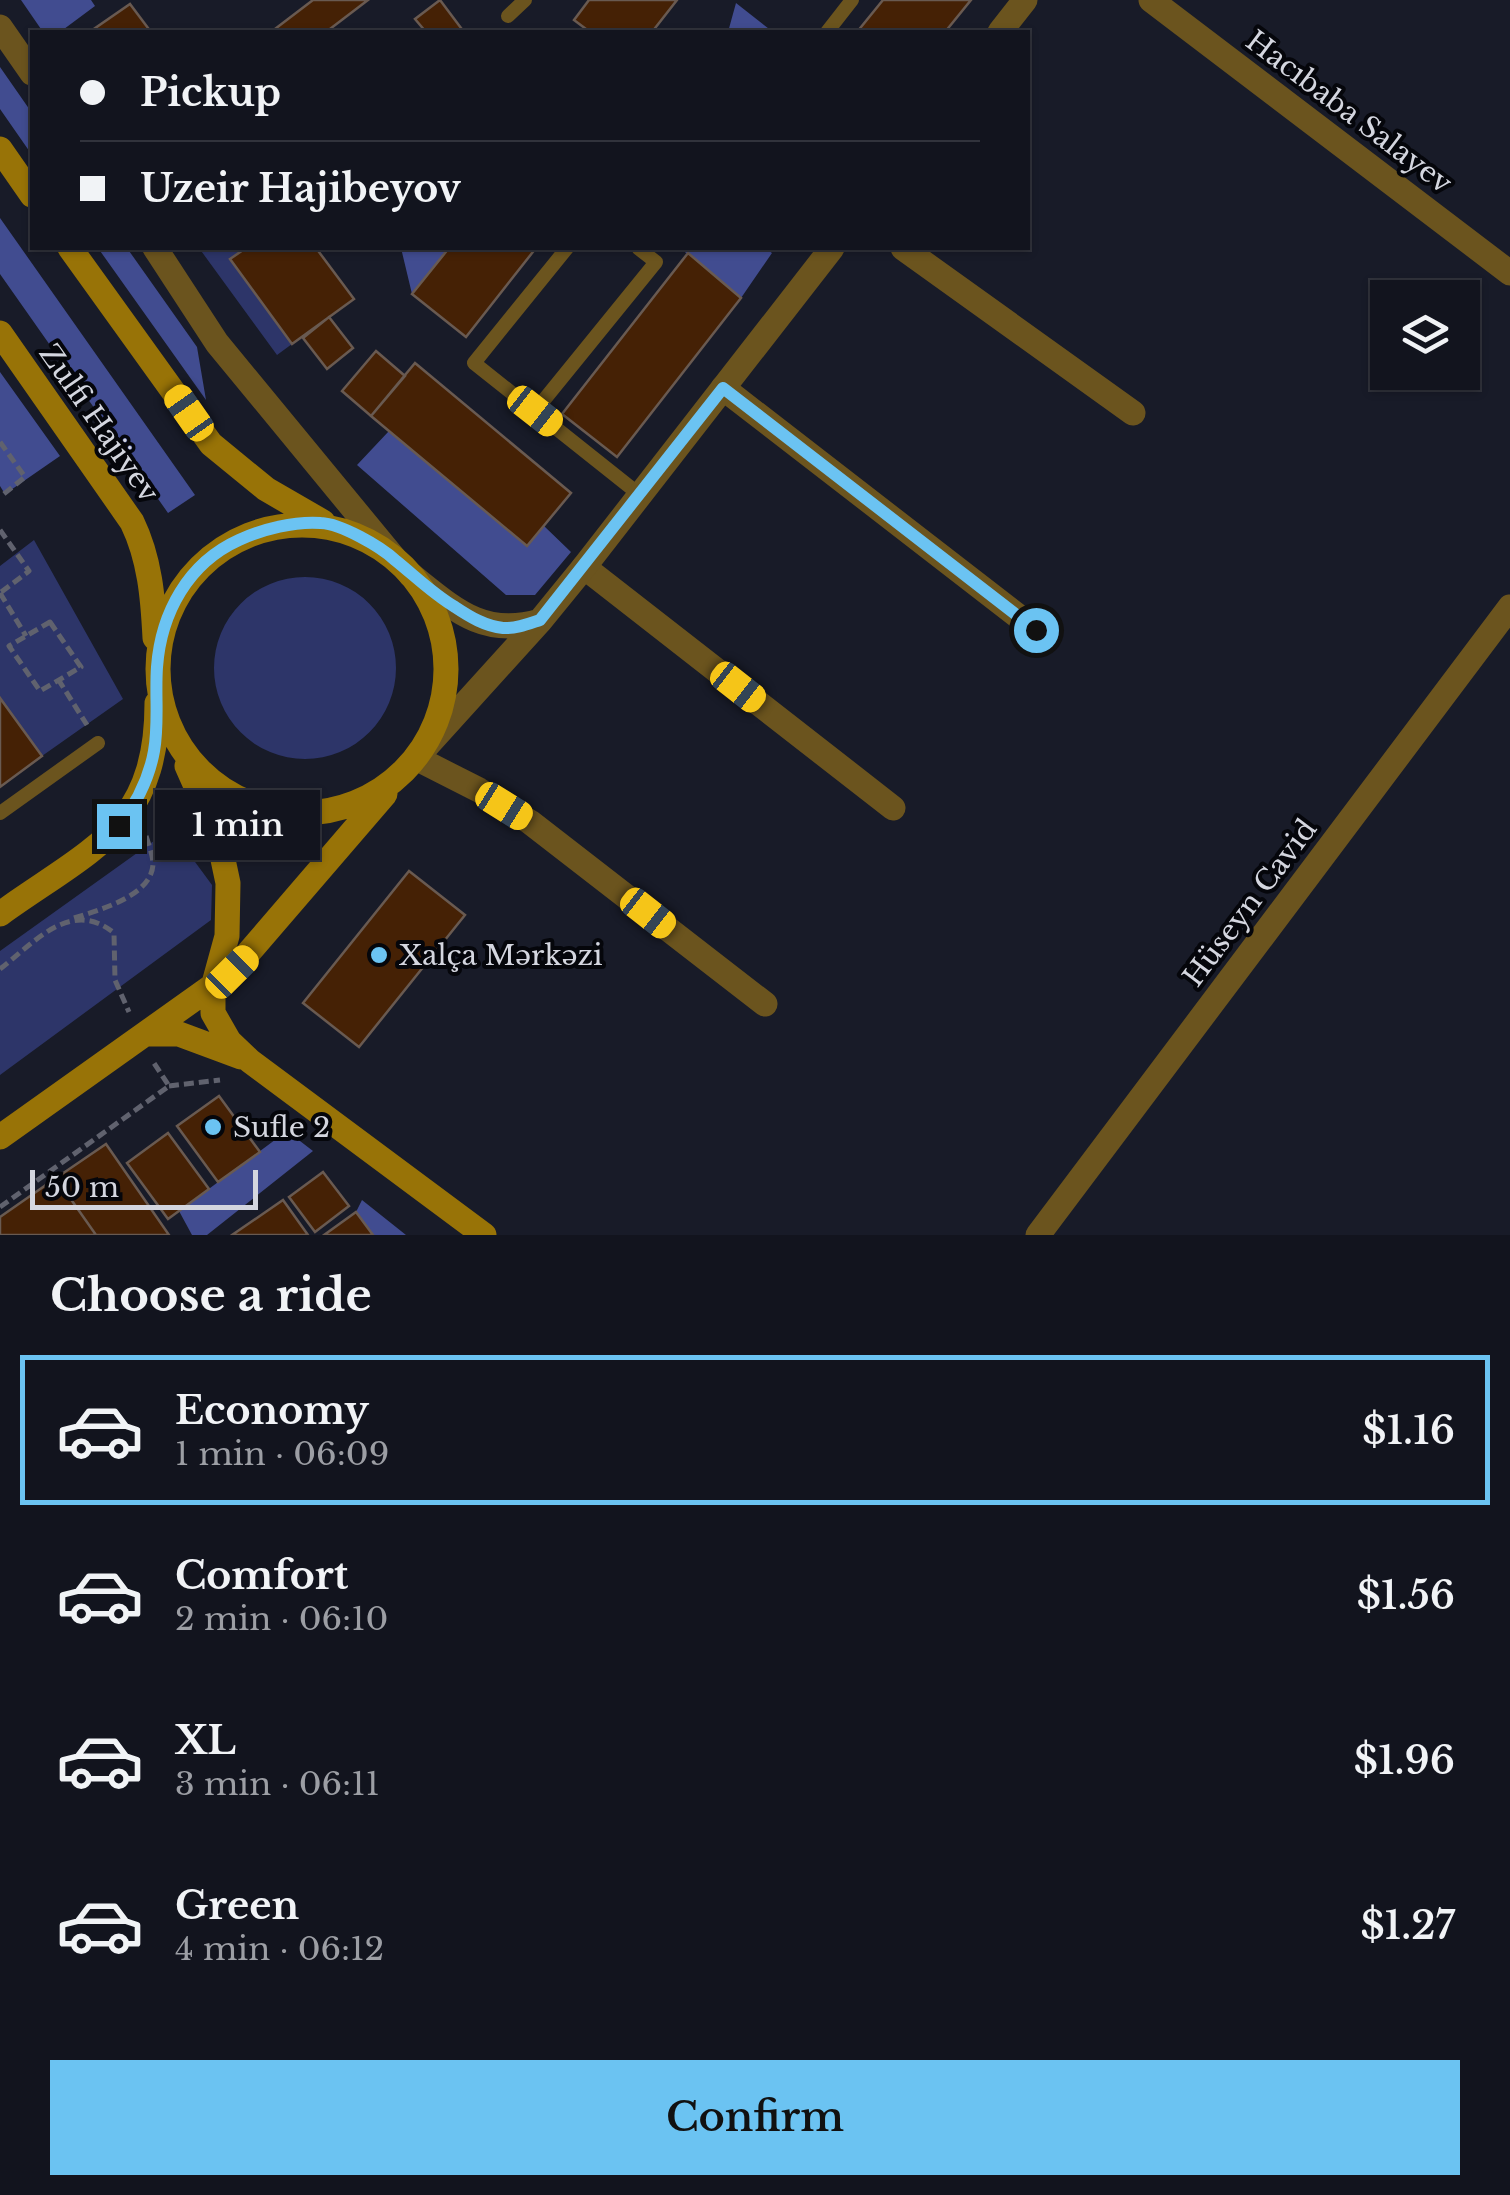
<!DOCTYPE html>
<meta charset="utf-8">
<style>
:root{--surface:#12141e;--page:#1f212b;--text:#f1f3f6;--muted:#9c9ea4;--line:#31333c;--accent:#6bc3f2}
body{margin:0;font-family:"Libre Baskerville",serif;background:var(--page);color:var(--text);height:100vh;display:flex;flex-direction:column;font-size:38px;white-space:nowrap}
*{box-sizing:border-box;margin:0}
p{font-size:32px;color:var(--muted)}
.icon{flex:none;width:55px;height:55px;fill:none;stroke:currentColor;stroke-width:2;stroke-linecap:round;stroke-linejoin:round}
.map{position:relative;height:1235px;overflow:hidden}
.drawer{display:flex;flex-direction:column;background:var(--surface);flex:1}
.drawer>*{flex:none}
.banner{position:absolute;left:30px;top:30px;width:1000px;height:220px;border-radius:0px;box-shadow:0 2px 8px #0004,0 0 0 2px var(--line);display:grid;align-content:center;height:220px;padding:0 50px;background:var(--surface)}
.controls{position:absolute;left:1370px;top:280px;display:grid;gap:20px}
.controls a{display:grid;place-items:center;width:110px;height:110px;border-radius:0px;background:var(--surface);box-shadow:0 2px 8px #0004,0 0 0 2px var(--line);font-size:50px}
.scale{position:absolute;left:30px;bottom:25px;width:228px;box-sizing:border-box;padding-left:10px;border:5px solid #d4d6df;border-top:0;font-size:28px;line-height:35px;white-space:nowrap;color:#d4d6df;-webkit-text-stroke:8px #05060b;paint-order:stroke}
.end{position:absolute;width:45px;height:45px;margin:-22px;border:12px solid #6bc3f2;background:#111;box-shadow:0 0 0 5px #111}
.from{border-radius:50%}
.bubble{position:absolute;height:70px;border-radius:0px;background:var(--surface);box-shadow:0 2px 8px #0004,0 0 0 2px var(--line);font-size:32px;font-weight:600;line-height:70px;text-align:center}
.car{position:absolute;width:30px;height:60px;margin:-30px -15px;border-radius:12px;box-shadow:0 0 8px 2px #0007;background:linear-gradient(#f5c518 24%,#345 0 40%,#f5c518 0 76%,#345 0 86%,#f5c518 0)}
.banner b{display:flex;align-items:center;gap:35px;height:95px;font-size:38px}
.banner b+b{border-top:2px solid var(--line)}
.banner i{width:25px;height:25px;background:var(--text)}
ul{padding:0;list-style:none}
li{display:flex;align-items:center;gap:30px;height:150px;margin:0 20px 15px;padding:0 30px;border:5px solid transparent;border-radius:0px}
li div{flex:1}
li b{display:block;font-size:38px}
li em{font-style:normal;font-weight:600}
li.on{border-color:var(--accent)}
li>.icon{width:90px;height:90px;stroke-width:1.5}
h2{padding:0 50px;font-size:45px;line-height:120px}
.primary-button{display:flex;gap:20px;margin-top:auto;padding:20px 50px}
.primary-button a{flex:1;height:115px;border-radius:0px;background:var(--accent);color:#111;font-size:40px;font-weight:600;line-height:115px;text-align:center}
.map>svg:first-child{display:block}
</style>
<div class="map">
<svg width="1510" height="1235" viewBox="0 0 1510 1235">
<rect width="100%" height="100%" fill="#181b28"/>
<path fill="#2d3569" d="M199 248H246L230 260 292 344 277 355Z
M34 540 123 699 42 756 0 698V566Z
M214 668a91 91 0 1 1 182 0a91 91 0 1 1-182 0Z
M158 838 187 851 212 885 211 920 0 1075V951Z"/>
<path fill="#414c90" d="M21 0H91L95 6 60 32H43Z
M736 3 773 32H728Z
M0 67 32 113V155L0 109Z
M0 218 195 495 168 513 0 274Z
M98 248H127L197 347 206 400Z
M401 248H449L412 294Z
M680 248H765L772 253 741 298Z
M0 372 60 456 5 494 0 486Z
M389 431 528 545 544 526 571 552 535 595H506L357 465Z
M287 1131 313 1151 207 1235H192L179 1211Z
M362 1200 406 1235H373L356 1212Z"/>
<path fill="#452105" stroke="#695a51" stroke-width="2.5" d="M313 0H368L326 32H271Z
M440 0 464 32H426L415 19Z
M589 0H677L652 32H590L574 20Z
M883 0H971L945 32H857Z
M130 4 151 32H92L91 31Z
M246 248H316L354 299 292 344 230 259Z
M449 248H536L466 337 412 294Z
M688 253 741 298 617 457 562 414Z
M329 317 353 348 327 369 303 338Z
M376 351 405 376 371 416 342 391Z
M415 363 571 493 527 546 371 416Z
M0 698 42 756 0 787Z
M409 871 465 915 359 1047 303 1003Z
M219 1096 260 1152 218 1182 177 1126Z
M168 1133 209 1189 168 1219 127 1163Z
M106 1144 169 1235H96L56 1178Z
M323 1172 349 1206 315 1232 289 1197Z
M56 1178 96 1235H0V1217Z
M283 1200 308 1235H232Z
M356 1212 373 1235H324Z"/>
<g fill="none" stroke-linecap="round" stroke-linejoin="round">
<path stroke="#60626e" stroke-width="5" stroke-dasharray="10 5" stroke-linecap="butt" d="M0 442 25 477 0 497
M0 530 29 571 0 593
M0 593 26 636
M50 622 81 667 40 691 9 646Z
M58 679 87 725
M74 918C99 910 152 896 153 864 153 854 147 841 145 832
M0 969C35 942 71 898 114 933L115 980 129 1012
M169 1086 220 1080
M0 1207 169 1086 154 1063"/>
<path stroke="#6b541e" stroke-width="14" d="M508 16 525 0
M827 32 852 0
M567 248 474 363 640 495
M535 411 656 262 638 248
M0 813 98 743"/>
<path stroke="#6b541e" stroke-width="25" d="M0 27 32 73
M155 248 217 343 394 558
M903 248 1133 413
M723 388 1036 630
M584 567 893 808
M416 758 479 790 530 822 765 1004
M1038 1235 1510 607"/>
<path stroke="#6b541e" stroke-width="25" d="M1151 0 1510 273
M1000 32 1025 0
M411 575C454 609 483 638 540 621
M416 758 540 621 584 567 832 248"/>
<path stroke="#987307" stroke-width="25" d="M0 149 32 195
M70 248 211 444 266 489 323 522
M0 333 132 522C150 559 153 598 155 638
M158 669a144 144 0 1 1 288 0a144 144 0 1 1-288 0Z
M187 766 218 836 228 883 227 936 213 987V1013L229 1041 250 1061 484 1235
M0 914C90 849 157 829 157 703
M145 1034H179L241 1057
M0 1137 232 972 385 794"/>
</g>
<g fill="none" stroke-linecap="round" stroke-linejoin="round">
<path stroke="#6bc3f2" stroke-width="12" d="M119 826C136 804 149 779 154 751 159 724 155 695 157 667 161 613 188 563 239 540 263 529 295 521 321 523 341 524 380 546 395 560 415 576 433 594 455 607 470 617 485 626 503 628 516 629 528 624 540 620L723 388 1036 630"/>
</g>
<g fill="#6bc3f2" stroke="#05060b" stroke-width="4">
<circle cx="379" cy="955" r="10"/>
<circle cx="213" cy="1127" r="10"/>
</g>
<g text-anchor="middle" dominant-baseline="central" stroke-width="8" stroke-linejoin="round" paint-order="stroke">
<g font-size="28" fill="#d4d6df" stroke="#05060b">
<text transform="translate(1349 112) rotate(37)">Hacıbaba Salayev</text>
<text transform="translate(99 423) rotate(55)">Zulfi Hajiyev</text>
<text transform="translate(1250 903) rotate(-53)">Hüseyn Cavid</text>
</g>
<g font-size="28" fill="#d4d6df" stroke="#05060b" text-anchor="start">
<text x="399" y="955">Xalça Mərkəzi</text>
<text x="233" y="1127">Sufle 2</text>
</g>
</g>
</svg>
<div class="controls">
<a><svg class="icon" aria-label="layers" viewBox="0 0 24 24"><path d="M12 4l9 5-9 5-9-5zM3 14l9 5 9-5"/></svg></a>
</div>
<div class="scale">50 m</div>
<i class="end from" style="left:1036px;top:630px"></i>
<i class="end" style="left:119px;top:826px"></i>
<div class="bubble" style="left:155px;top:790px;width:165px">1 min</div>
<i class="car" style="left:535px;top:411px;rotate:128deg"></i>
<i class="car" style="left:189px;top:413px;rotate:325deg"></i>
<i class="car" style="left:738px;top:687px;rotate:128deg"></i>
<i class="car" style="left:504px;top:806px;rotate:122deg"></i>
<i class="car" style="left:648px;top:913px;rotate:128deg"></i>
<i class="car" style="left:232px;top:972px;rotate:45deg"></i>
<div class="banner">
<b><i class="from"></i>Pickup</b>
<b><i></i>Uzeir Hajibeyov</b>
</div>
</div>
<section class="drawer">
<h2>Choose a ride</h2>
<ul>
<li class="on"><svg class="icon" aria-label="car" viewBox="0 0 24 24"><path d="M5 17H2v-5l4-1 3-4h7l3 4 3 1v5h-3M9 17h6M6 11h13"/><circle cx="7" cy="17" r="2"/><circle cx="17" cy="17" r="2"/></svg><div><b>Economy</b><p>1 min · 06:09</p></div><em>$1.16</em></li>
<li><svg class="icon" aria-label="car" viewBox="0 0 24 24"><path d="M5 17H2v-5l4-1 3-4h7l3 4 3 1v5h-3M9 17h6M6 11h13"/><circle cx="7" cy="17" r="2"/><circle cx="17" cy="17" r="2"/></svg><div><b>Comfort</b><p>2 min · 06:10</p></div><em>$1.56</em></li>
<li><svg class="icon" aria-label="car" viewBox="0 0 24 24"><path d="M5 17H2v-5l4-1 3-4h7l3 4 3 1v5h-3M9 17h6M6 11h13"/><circle cx="7" cy="17" r="2"/><circle cx="17" cy="17" r="2"/></svg><div><b>XL</b><p>3 min · 06:11</p></div><em>$1.96</em></li>
<li><svg class="icon" aria-label="car" viewBox="0 0 24 24"><path d="M5 17H2v-5l4-1 3-4h7l3 4 3 1v5h-3M9 17h6M6 11h13"/><circle cx="7" cy="17" r="2"/><circle cx="17" cy="17" r="2"/></svg><div><b>Green</b><p>4 min · 06:12</p></div><em>$1.27</em></li>
</ul>
<div class="primary-button"><a>Confirm</a></div>
</section>
